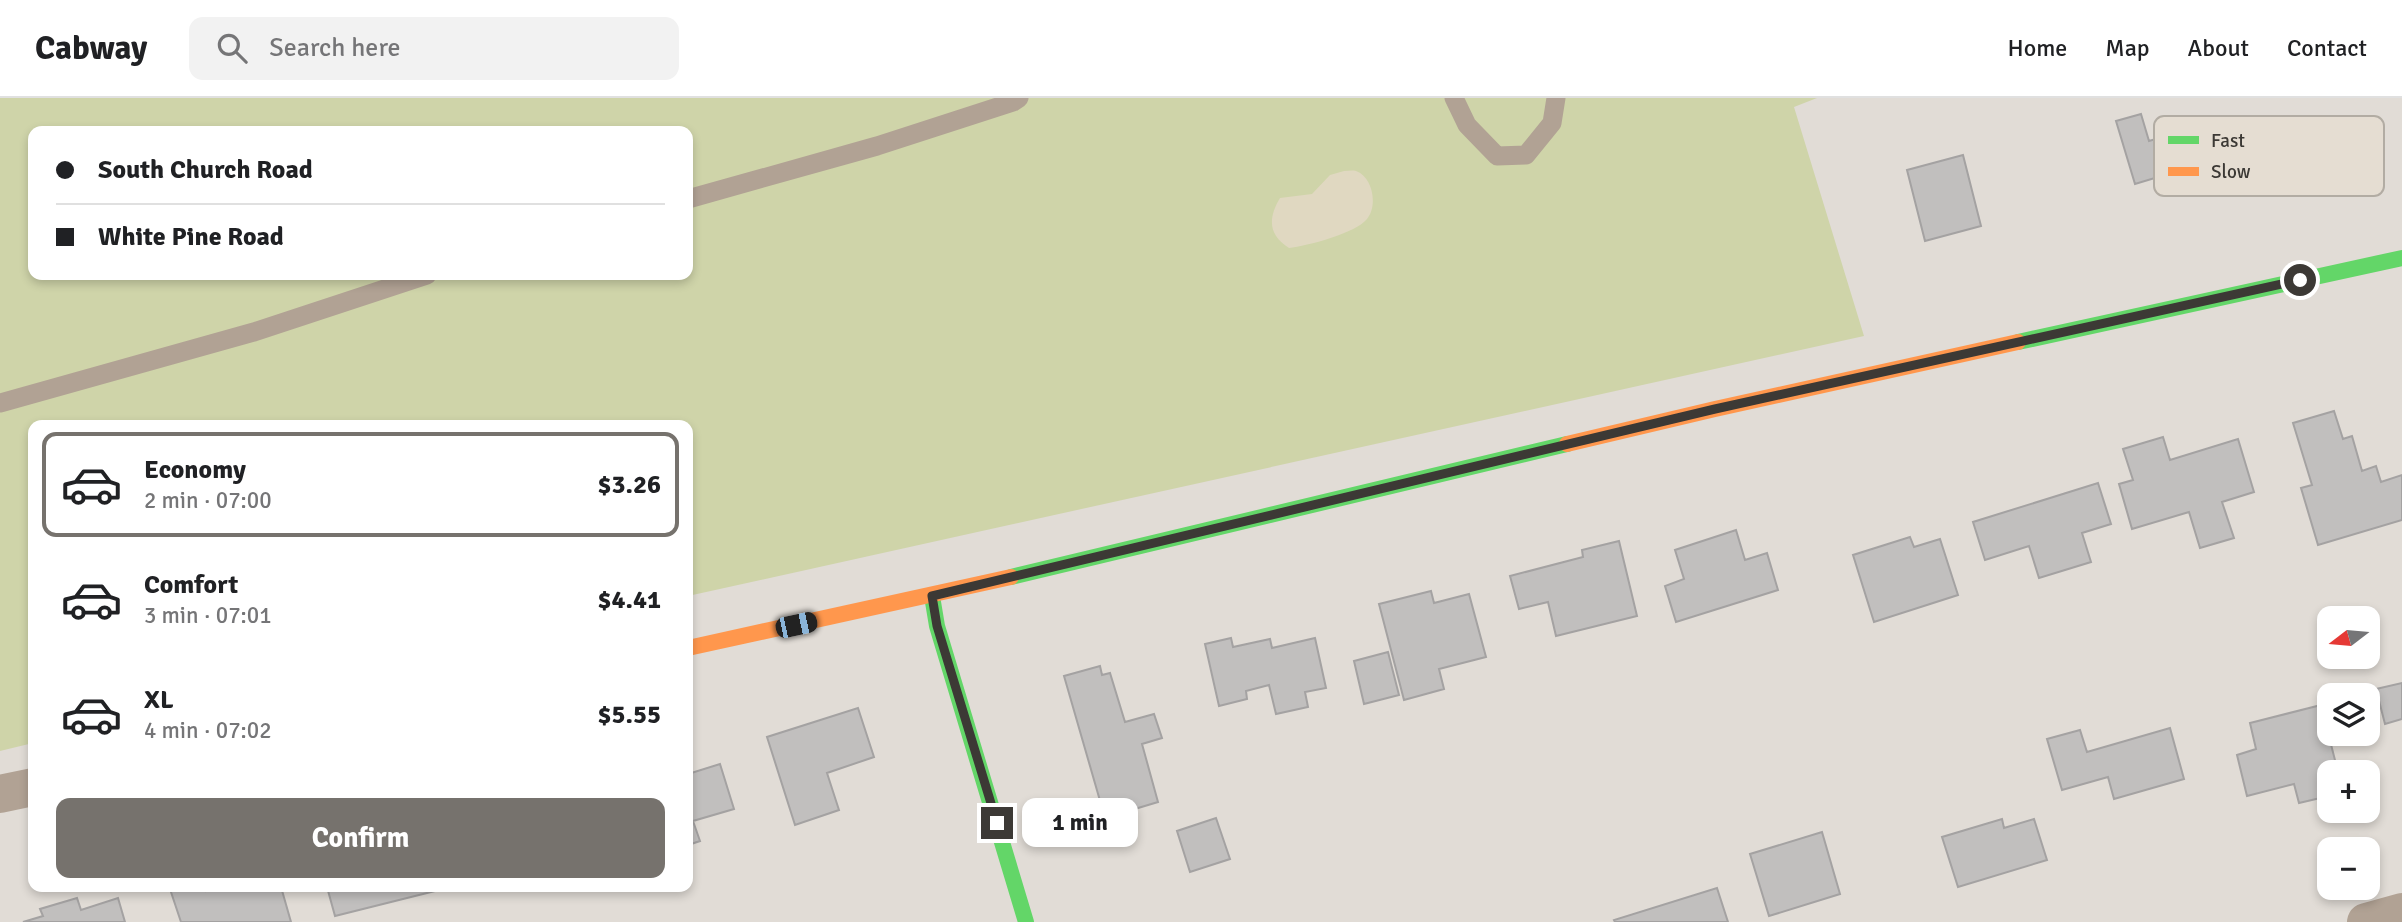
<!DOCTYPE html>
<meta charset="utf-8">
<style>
:root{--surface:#fff;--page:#f2f2f2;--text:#202124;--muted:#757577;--line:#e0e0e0;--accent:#76726d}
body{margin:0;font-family:Signika,sans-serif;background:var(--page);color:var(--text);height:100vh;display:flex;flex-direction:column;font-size:26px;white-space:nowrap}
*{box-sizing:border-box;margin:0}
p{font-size:23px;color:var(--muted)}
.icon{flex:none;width:38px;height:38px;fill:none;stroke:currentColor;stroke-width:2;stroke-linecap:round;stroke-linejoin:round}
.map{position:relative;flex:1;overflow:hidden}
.details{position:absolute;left:28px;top:322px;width:665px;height:472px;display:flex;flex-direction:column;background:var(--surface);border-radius:14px;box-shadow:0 4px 10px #0003}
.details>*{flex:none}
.guide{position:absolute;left:28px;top:28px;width:665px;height:154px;border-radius:14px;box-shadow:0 4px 10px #0003;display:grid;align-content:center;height:154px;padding:0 28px;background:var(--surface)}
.needle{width:46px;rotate:254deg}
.fabs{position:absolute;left:2317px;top:508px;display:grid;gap:14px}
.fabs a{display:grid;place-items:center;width:63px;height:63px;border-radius:14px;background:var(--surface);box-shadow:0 4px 10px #0003;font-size:35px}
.end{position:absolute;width:32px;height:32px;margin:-16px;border:9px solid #3c3935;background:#fff;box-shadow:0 0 0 4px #fff}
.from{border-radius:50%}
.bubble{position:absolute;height:49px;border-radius:14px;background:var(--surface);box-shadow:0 4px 10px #0003;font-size:23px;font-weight:800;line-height:49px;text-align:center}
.car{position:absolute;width:21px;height:42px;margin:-21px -10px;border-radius:9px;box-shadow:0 0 5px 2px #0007;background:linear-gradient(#222 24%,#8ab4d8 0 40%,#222 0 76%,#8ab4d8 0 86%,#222 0)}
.guide b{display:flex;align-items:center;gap:24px;height:66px;font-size:26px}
.guide b+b{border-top:2px solid var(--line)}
.guide i{width:18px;height:18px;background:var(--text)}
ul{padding:12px 0 0;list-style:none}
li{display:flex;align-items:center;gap:21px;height:105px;margin:0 14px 10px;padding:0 14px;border:4px solid transparent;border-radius:14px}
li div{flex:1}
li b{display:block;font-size:26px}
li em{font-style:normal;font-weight:800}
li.current{border-color:var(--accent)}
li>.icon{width:63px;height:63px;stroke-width:1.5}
.button{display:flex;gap:14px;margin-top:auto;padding:14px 28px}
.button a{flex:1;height:80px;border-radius:14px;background:var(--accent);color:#fff;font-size:28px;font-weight:800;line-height:80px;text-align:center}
header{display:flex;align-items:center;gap:42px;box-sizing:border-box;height:98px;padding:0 35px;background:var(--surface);border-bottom:2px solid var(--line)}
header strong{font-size:33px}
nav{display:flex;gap:38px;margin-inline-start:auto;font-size:24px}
.search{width:490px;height:63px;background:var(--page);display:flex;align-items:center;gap:18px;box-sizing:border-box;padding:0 24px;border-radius:14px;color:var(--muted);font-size:26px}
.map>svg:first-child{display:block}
</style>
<header>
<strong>Cabway</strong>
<div class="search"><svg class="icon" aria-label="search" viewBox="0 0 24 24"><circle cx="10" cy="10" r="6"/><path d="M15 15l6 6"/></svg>Search here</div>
<nav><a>Home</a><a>Map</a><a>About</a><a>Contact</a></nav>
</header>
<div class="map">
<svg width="2402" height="824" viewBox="0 0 2402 824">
<rect width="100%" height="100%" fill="#e1dcd6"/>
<path fill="#cfd4a9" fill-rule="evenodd" d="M0 0H1817L1794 9 1864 238 688 498V327H33V645L0 653ZM33 33H688V177H33Z"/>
<path fill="#e0d8c1" d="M1344 73C1348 73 1352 72 1356 73 1373 79 1378 108 1367 121 1356 135 1307 148 1289 150 1268 137 1268 120 1280 100L1312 96 1330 77Z"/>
<path fill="#c1bfbe" stroke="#a4a2a2" stroke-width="2" d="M2141 16 2149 43 2214 24 2228 69 2171 86 2168 76 2135 86 2116 23Z
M1963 57 1981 128 1925 143 1907 72Z
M2334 313 2343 341 2352 338 2362 373 2376 368 2381 384 2402 377V422L2318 447 2301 390 2312 387 2293 325Z
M2163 339 2170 362 2238 341 2254 394 2222 404 2234 440 2200 450 2189 414 2132 431 2119 386 2133 382 2123 351Z
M2098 385 2111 426 2082 435 2091 464 2039 480 2029 448 1985 462 1973 424Z
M1736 432 1745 462 1767 455 1778 492 1676 524 1665 488 1684 481 1675 452Z
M1910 439 1914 449 1940 441 1958 497 1874 524 1853 457Z
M1619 443 1637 518 1556 538 1548 504 1519 511 1510 478 1583 459 1582 452Z
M1431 493 1434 505 1469 496 1486 559 1439 571 1444 591 1404 602 1379 506Z
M1231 540 1233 549 1270 541 1272 550 1315 540 1326 590 1305 594 1308 609 1276 616 1269 587 1246 593 1247 601 1219 608 1205 546Z
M1388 554 1399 597 1364 606 1354 563Z
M1100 568 1102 577 1110 575 1125 624 1154 616 1162 640 1142 646 1158 704 1105 720 1064 578Z
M2402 585V621L2385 626 2376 591Z
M2321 607 2338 674H2329V698L2299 705 2294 686 2247 698 2237 657 2256 651 2250 625Z
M858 610 874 659 827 675 839 712 795 727 767 639Z
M2170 630 2184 681 2114 701 2108 679 2062 692 2047 641 2080 632 2087 654Z
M720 666 734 711 693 723 700 743 688 747V676Z
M1216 720 1230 761 1190 774 1177 733Z
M2002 721 2004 730 2034 721 2047 762 1958 789 1942 739Z
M1822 734 1840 796 1769 818 1750 756Z
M174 789H205L206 793 218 789H281L291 824H181L170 791Z
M327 789H438L439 792 335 818Z
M1717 790 1728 824H1615L1614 822Z
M77 800 81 812 118 800 125 824H23L43 818 40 811Z"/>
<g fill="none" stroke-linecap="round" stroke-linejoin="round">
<path stroke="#b1a294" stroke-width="19" d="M1454 0 1467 27 1497 58 1526 57 1552 25 1556 0
M688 101 877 48 1013 4 1019 0
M0 305 254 234 427 177"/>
<path stroke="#b1a294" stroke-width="38" d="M0 696 33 689
M2366 824 2402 814"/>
<path stroke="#63d668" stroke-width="16" d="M2018 244 2402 160
M1011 479 1567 346
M932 498 937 528 1026 824"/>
<path stroke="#ff974d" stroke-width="16" d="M1567 346 1715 311 2018 244
M688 550 1011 479"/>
</g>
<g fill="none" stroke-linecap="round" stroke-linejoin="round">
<path stroke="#3c3935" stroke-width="9" d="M997 725 937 528 932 498 1715 311 2300 182"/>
</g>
<rect x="2154" y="18" width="230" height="80" rx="10" fill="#e5ddd2" stroke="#b2aca3" stroke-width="2"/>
<rect x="2168" y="38" width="31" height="8" fill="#63d668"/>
<rect x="2168" y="69" width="31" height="9" fill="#ff974d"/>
<g font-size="19" fill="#3c3935">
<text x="2211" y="49">Fast</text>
<text x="2211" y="80">Slow</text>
</g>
</svg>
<div class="fabs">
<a><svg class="needle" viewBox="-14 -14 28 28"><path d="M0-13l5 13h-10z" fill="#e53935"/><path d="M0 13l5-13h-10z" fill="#757577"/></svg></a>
<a><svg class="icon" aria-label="layers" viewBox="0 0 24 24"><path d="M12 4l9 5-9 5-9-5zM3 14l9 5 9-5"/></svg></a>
<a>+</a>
<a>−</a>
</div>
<i class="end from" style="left:2300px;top:182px"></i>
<i class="end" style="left:997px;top:725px"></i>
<div class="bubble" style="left:1022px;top:700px;width:116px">1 min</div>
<i class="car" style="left:796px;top:527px;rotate:78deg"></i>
<div class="guide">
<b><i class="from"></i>South Church Road</b>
<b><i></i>White Pine Road</b>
</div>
<section class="details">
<ul>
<li class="current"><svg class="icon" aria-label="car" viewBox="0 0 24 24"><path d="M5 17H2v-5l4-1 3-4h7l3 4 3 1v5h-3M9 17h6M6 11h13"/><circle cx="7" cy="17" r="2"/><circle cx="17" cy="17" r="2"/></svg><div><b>Economy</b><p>2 min · 07:00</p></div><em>$3.26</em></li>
<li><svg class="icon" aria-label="car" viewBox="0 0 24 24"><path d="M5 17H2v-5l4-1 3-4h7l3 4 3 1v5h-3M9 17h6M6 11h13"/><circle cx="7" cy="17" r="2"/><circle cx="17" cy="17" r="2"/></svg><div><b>Comfort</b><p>3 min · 07:01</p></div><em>$4.41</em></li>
<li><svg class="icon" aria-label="car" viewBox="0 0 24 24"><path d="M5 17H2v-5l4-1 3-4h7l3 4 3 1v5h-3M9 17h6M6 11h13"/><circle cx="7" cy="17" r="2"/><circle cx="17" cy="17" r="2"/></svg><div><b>XL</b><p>4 min · 07:02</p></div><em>$5.55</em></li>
</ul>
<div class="button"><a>Confirm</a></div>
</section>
</div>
